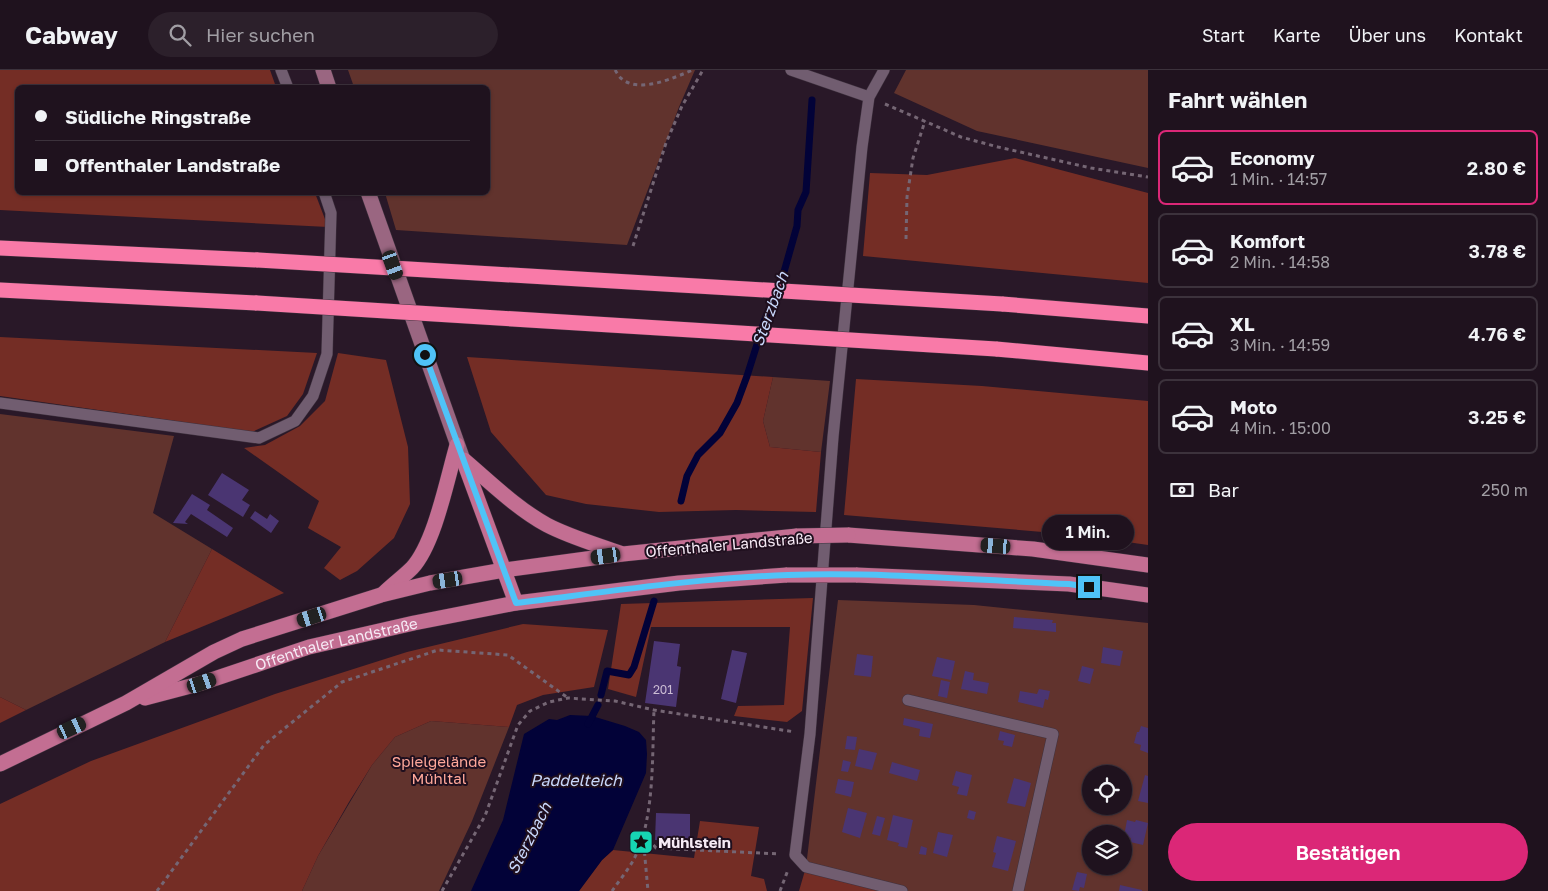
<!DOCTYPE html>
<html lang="de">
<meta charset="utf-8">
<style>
:root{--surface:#1f121e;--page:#2c202b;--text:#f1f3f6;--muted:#a19ea4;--line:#3c323c;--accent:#db2777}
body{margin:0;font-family:"Golos Text",sans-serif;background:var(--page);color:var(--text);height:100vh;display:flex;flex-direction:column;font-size:19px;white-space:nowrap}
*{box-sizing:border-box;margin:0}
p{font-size:16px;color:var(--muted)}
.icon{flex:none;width:28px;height:28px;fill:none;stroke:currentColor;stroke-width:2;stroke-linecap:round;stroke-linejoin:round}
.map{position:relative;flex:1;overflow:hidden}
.details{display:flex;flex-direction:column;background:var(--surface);width:400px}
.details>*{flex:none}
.top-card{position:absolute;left:15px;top:15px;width:475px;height:110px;border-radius:8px;box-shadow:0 1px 4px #0004,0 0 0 1px var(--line);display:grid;align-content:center;height:110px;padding:0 20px;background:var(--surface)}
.fabs{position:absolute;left:1082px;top:695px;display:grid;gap:10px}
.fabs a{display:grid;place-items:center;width:50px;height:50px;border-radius:50%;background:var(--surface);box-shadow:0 1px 4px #0004,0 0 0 1px var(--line);font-size:25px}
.end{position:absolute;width:22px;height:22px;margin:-11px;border:6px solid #4fc3f7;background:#111;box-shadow:0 0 0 2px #111}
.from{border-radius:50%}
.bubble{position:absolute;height:35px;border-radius:18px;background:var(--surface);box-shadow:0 1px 4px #0004,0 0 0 1px var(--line);font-size:16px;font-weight:600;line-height:35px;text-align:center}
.car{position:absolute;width:15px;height:30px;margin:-15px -8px;border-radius:6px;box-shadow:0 0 4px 1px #0007;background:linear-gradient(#222 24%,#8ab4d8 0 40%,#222 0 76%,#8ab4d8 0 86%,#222 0)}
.top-card b{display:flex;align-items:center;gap:18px;height:48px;font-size:19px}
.top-card b+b{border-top:1px solid var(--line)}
.top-card i{width:12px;height:12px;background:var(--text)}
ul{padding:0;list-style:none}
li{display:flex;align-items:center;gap:15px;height:75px;margin:0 10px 8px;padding:0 10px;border:2px solid var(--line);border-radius:8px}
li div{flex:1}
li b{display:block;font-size:19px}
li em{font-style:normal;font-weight:600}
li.active{border-color:var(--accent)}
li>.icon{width:45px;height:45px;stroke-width:1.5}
h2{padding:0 20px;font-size:22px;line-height:60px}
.pay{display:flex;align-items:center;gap:12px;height:55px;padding:0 20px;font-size:19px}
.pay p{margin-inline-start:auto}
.action{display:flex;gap:10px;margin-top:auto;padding:10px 20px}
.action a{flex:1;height:58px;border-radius:30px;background:var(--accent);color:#fff;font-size:20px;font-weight:600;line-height:58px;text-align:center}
header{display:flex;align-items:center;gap:30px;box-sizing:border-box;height:70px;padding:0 25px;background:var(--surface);border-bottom:1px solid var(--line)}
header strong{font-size:24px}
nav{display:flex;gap:28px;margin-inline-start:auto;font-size:18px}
.search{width:350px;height:45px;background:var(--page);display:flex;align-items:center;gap:12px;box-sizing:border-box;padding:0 18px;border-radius:28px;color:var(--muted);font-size:19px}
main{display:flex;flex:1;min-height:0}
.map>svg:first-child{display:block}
</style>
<header>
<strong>Cabway</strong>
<div class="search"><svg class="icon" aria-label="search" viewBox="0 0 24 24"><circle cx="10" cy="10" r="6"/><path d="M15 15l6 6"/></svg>Hier suchen</div>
<nav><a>Start</a><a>Karte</a><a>Über uns</a><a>Kontakt</a></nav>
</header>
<main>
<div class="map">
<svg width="1148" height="821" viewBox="0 0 1148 821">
<rect width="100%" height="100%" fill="#291828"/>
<path fill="#61332d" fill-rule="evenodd" d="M348 0H695L679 37 627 175 396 160 385 123 488 122V18L354 17Z
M906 0H1148V98L977 61 894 23Z
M773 307 830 311 821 382 770 377 763 351Z
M0 344 174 366 153 443 212 479 165 572 26 640 0 627Z
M838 530 974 535 1148 553V821H902L806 797ZM1091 704H1124V736H1091ZM1091 764H1124V796H1091Z
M431 651 509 657 472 751 439 821H302L318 786 372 695 395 667Z"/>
<path fill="#742d25" d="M0 0H270L276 17 18 18V122L315 123 328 157 0 140Z
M1015 88 1148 123V213L863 186 870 103 927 105Z
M0 267 317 283 303 324 287 346 252 362 0 326Z
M338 283 386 290 408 377 410 434 394 468 357 501 340 510 324 498 341 477 308 458 319 431 244 378 265 375 300 356 325 331Z
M467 287 773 307 763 351 770 377 821 382 816 442 736 440 659 442 586 434 546 425 491 362Z
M856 309 982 316 1148 331V475L1078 465 844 445Z
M212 479 284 523 165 572Z
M813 528 802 641 787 652 734 646 738 636 784 635 790 557H651L636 627 608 619 621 534Z
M523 554 608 560 594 617 543 625 517 635 509 657 431 651 395 667 372 695 349 732 318 786 302 821H0V734L91 691 275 624 407 582Z
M0 627 26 640 0 653Z
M700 751 759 757 751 806 764 809 767 821H579L602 790 613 780 694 788Z
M806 797 902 821H799Z"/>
<path fill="#020238" d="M570 645 592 646 625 656 639 662 646 670 647 684 646 703 613 780 602 790 579 821H471L503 750 524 664 549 649 557 650Z"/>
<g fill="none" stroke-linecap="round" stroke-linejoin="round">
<path stroke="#020238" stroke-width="7" d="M681 431 687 406 698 385 720 363 737 333 747 306 765 249 782 209 797 156 798 140 806 122 812 30
M601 625 607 601 629 605 634 597 654 531
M588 654 598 635"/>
</g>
<path fill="#4a3572" d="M222 403 249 420 242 430 250 435 243 447 208 425Z
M192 424 210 435 207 440 233 458 227 467 191 444 185 452 188 454 173 453Z
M255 441 267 449 270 444 279 451 271 463 250 448Z
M1014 547 1053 550 1052 553H1056V562L1013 558Z
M654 571 680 574 677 596 681 597 676 637 645 633Z
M1103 577 1123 581 1120 596 1101 593Z
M732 580 747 583 736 633 721 629Z
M857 584 873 586 871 607 854 605Z
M937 587 955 591 951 610 932 606Z
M1082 596 1094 599 1090 614 1078 611Z
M965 601 974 603 973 610 989 613 987 624 961 619Z
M941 610 950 612 947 628 938 626Z
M1039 619 1050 621 1048 630 1045 629 1043 638 1018 632 1020 621 1037 624Z
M904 648 933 654 930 668 919 666 920 659 903 655Z
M1141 656 1148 658V683L1140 680 1141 675 1134 673 1137 662H1139Z
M1000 661 1015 665 1012 677 1003 675 1004 671 998 670Z
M847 666 857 667 855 680 845 679Z
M859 679 877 683 872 700 855 696Z
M843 690 851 692 848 702 841 701Z
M892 692 920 700 917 711 889 703Z
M956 701 972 705 967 726 957 724 959 717 952 715Z
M1145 705 1148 706V733L1138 731Z
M1014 708 1031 713 1025 737 1007 733Z
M838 709 854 712 851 727 835 723Z
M848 738 867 743 860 768 842 762Z
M969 740 976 742 974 750 967 748Z
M656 743 690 744V771L655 770Z
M893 745 913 750 907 778 898 776 899 773 887 770Z
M877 746 885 748 880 766 872 764Z
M1127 750 1135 752 1136 750 1148 753 1143 775 1130 772 1131 768 1124 766Z
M938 762 953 765 947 787 933 783Z
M997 766 1016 771 1008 801 992 797 996 783 993 782Z
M921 776 927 778 926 785 919 784Z
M1077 802 1087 804 1084 818 1080 817 1079 821 1072 820Z
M1120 815 1142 820V821H1119Z"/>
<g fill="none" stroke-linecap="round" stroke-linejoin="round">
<g stroke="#3f323f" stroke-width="12">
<path id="service" d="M281 0 288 18
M791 0 869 27
M884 0 869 27 862 77 833 367 810 664 795 785 806 797 902 821
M0 333 259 368 295 351 313 326 327 284 331 143 324 122
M908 630 1053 664 1018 821"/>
</g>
<g stroke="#3f323f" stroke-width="16">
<path id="secondary" d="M323 0 329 18
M368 122 462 387"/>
</g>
<g stroke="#3f323f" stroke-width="16">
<g id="primary">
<path d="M464 390C490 412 516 438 547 455 570 467 595 474 620 483"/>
<path d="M464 392 516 533"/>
<path d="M848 465 1033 479 1148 495"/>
<path d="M856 505 1069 514 1148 525"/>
<path d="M383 524C392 515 403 507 412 498 435 473 447 409 457 375"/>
<path id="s1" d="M145 628 202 613 309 577 414 553 516 533 679 513 787 505"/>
<path d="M0 694 126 633 214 582 242 569 381 525 430 513 504 500 623 484 797 466"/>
</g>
</g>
<g stroke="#3f323f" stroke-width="16">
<path id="motorway" d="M0 178 258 190
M0 220 257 233
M1002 234 1148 246
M996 279 1148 293"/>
</g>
<path stroke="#756674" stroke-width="3" stroke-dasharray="4 4" stroke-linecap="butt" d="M615 0C617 3 619 7 622 9 640 24 675 7 693 0
M885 34 961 67 998 77 1091 98 1148 107
M906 169 907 127 913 88 925 51
M633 176 666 73 682 36 703 0
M643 763 656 778 780 784
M643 766 648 821
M157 821 264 675 342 612 438 580 508 585 568 628
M442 821 485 746 518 655 530 641 549 632 568 628 615 631 654 640 795 662
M612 821C619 811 628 800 634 789 655 749 652 685 654 640
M780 821 788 800"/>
<use href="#service" stroke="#715d70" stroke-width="11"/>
<use href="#secondary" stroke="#9a6681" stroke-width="15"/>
<use href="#primary" stroke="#c36e92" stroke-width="15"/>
<use href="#motorway" stroke="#f97aa8" stroke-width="15"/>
<g stroke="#3f323f" stroke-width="16" stroke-linecap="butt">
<path id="primary-bridge" d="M797 466 848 465
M787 505H856"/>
</g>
<g stroke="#3f323f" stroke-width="16" stroke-linecap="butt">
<path id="motorway-bridge" d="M258 190 1002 234
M257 233 996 279"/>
</g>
<use href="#primary-bridge" stroke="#c36e92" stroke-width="15"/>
<use href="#motorway-bridge" stroke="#f97aa8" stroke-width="15"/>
</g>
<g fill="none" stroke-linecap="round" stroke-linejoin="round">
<path stroke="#4fc3f7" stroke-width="6" d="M425 285 516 533C606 522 697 508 788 505 882 502 976 510 1069 514L1089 517"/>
</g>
<defs>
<g id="sight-square" transform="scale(1.25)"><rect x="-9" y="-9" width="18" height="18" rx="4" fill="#16d5b3" stroke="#1f0f1e"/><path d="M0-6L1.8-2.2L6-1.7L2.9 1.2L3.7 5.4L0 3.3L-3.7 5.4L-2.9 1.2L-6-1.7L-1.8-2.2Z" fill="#111"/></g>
</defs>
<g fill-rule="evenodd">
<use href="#sight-square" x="641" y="772"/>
</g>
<g text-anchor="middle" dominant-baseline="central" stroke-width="4" stroke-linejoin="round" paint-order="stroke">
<g font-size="12" fill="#cbbdd4">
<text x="663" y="619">201</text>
</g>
<g font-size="15" fill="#f6eaf5" stroke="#1f0f1e">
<text transform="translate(729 474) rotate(-5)">Offenthaler Landstraße</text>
<text stroke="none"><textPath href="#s1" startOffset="199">Offenthaler Landstraße</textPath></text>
</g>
<g font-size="15" fill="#ffa89a" stroke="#1f0f1e">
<text x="439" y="691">Spielgelände<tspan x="439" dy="17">Mühltal</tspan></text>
</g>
<g font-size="15" font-weight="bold" fill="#f6eaf5" stroke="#1f0f1e" text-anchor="start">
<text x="658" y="772">Mühlstein</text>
</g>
<g font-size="16" font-style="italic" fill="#c9d8fc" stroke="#1f0f1e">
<text transform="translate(770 239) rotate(-70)">Sterzbach</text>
<text x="576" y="710">Paddelteich</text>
<text transform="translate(529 768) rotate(-63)">Sterzbach</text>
</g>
</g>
</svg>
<div class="fabs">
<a><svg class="icon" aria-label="locate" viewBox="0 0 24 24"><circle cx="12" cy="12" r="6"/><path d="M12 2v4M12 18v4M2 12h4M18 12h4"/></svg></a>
<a><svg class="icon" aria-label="layers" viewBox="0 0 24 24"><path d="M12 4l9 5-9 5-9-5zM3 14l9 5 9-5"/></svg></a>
</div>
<i class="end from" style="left:425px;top:285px"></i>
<i class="end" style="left:1089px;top:517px"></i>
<div class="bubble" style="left:1042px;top:445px;width:92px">1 Min.</div>
<i class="car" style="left:393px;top:195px;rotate:160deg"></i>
<i class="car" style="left:996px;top:476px;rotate:274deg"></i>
<i class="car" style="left:606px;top:486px;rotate:262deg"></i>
<i class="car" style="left:448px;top:510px;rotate:261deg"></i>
<i class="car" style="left:312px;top:547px;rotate:252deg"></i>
<i class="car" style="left:202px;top:613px;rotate:71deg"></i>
<i class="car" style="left:72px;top:658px;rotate:65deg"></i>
<div class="top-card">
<b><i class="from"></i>Südliche Ringstraße</b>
<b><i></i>Offenthaler Landstraße</b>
</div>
</div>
<section class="details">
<h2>Fahrt wählen</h2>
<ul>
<li class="active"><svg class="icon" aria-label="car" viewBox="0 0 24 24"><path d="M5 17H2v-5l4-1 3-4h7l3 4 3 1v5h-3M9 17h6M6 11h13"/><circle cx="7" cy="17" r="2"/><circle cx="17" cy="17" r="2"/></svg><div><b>Economy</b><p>1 Min. · 14:57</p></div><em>2.80 €</em></li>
<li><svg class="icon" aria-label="car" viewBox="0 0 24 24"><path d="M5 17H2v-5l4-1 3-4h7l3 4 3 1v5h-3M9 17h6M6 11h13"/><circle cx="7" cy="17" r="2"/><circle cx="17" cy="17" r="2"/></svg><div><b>Komfort</b><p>2 Min. · 14:58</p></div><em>3.78 €</em></li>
<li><svg class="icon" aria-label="car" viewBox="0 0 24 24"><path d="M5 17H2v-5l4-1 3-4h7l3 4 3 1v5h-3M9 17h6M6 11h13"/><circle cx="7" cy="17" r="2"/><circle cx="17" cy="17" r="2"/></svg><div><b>XL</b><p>3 Min. · 14:59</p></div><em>4.76 €</em></li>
<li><svg class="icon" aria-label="car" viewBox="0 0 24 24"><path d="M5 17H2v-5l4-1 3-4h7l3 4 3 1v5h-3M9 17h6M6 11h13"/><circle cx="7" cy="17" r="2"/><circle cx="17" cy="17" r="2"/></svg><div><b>Moto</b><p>4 Min. · 15:00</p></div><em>3.25 €</em></li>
</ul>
<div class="pay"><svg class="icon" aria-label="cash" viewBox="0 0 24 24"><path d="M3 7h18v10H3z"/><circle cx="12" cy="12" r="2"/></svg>Bar<p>250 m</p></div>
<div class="action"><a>Bestätigen</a></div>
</section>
</main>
